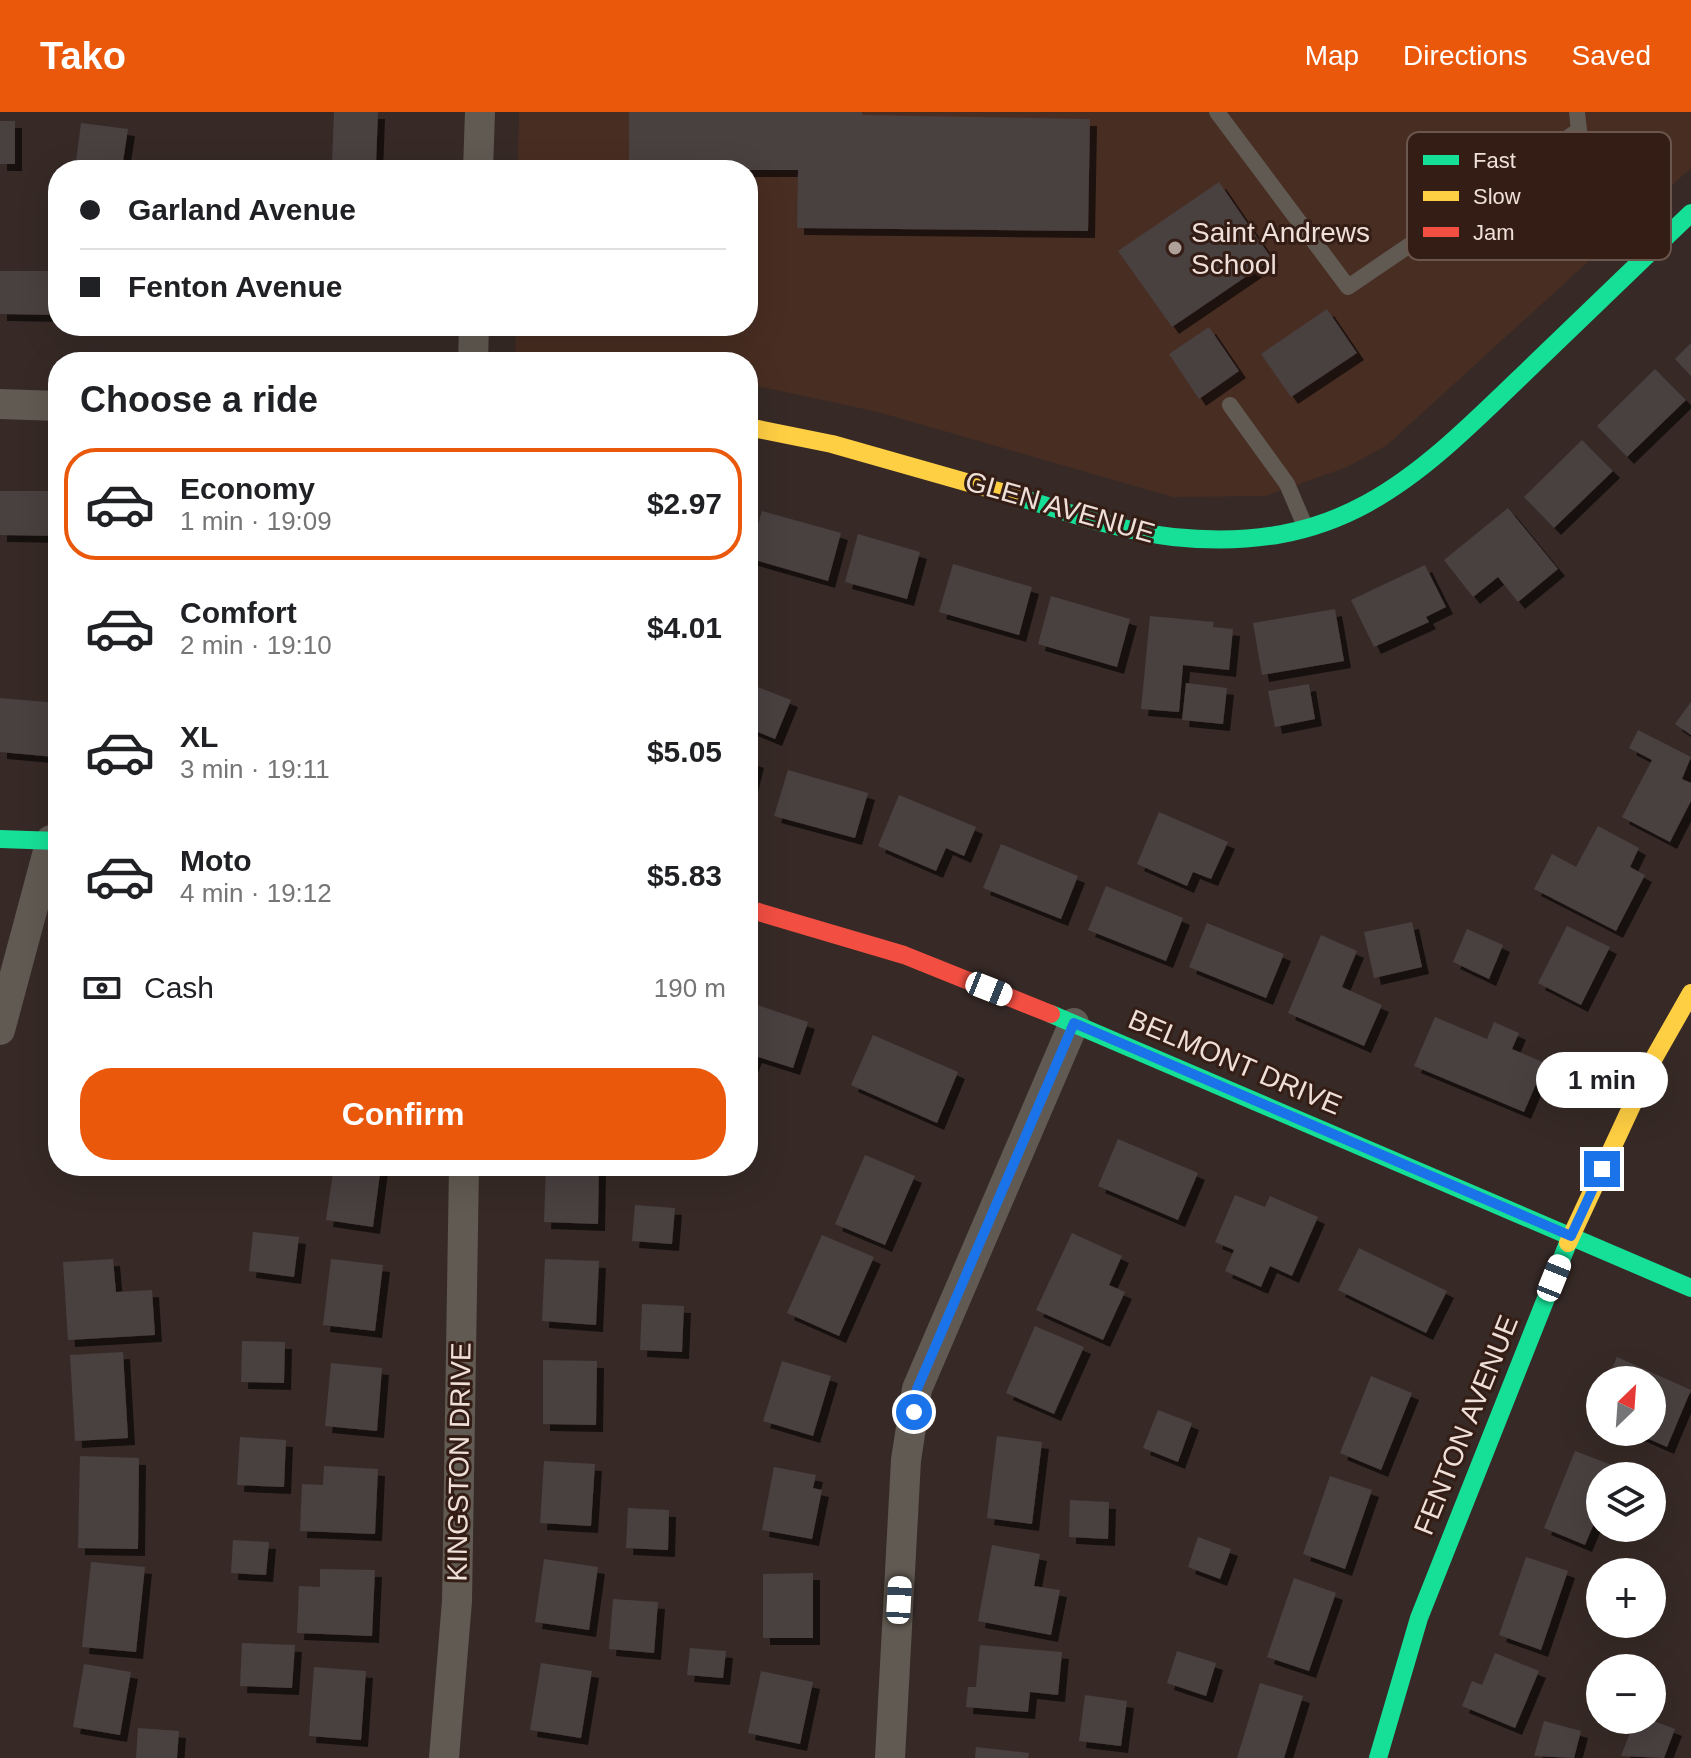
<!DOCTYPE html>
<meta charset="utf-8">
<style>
:root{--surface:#fff;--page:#f2f2f2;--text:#202124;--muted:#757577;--line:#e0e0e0;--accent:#ea580c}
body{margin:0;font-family:Arial,sans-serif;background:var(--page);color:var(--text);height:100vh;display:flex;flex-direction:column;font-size:30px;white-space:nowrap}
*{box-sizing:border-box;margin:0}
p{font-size:26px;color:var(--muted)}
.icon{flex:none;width:44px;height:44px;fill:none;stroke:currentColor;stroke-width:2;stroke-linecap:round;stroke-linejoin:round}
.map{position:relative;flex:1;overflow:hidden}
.sheet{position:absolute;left:48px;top:240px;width:710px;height:824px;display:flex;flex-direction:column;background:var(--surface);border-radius:32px;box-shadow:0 8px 32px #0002}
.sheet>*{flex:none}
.banner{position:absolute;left:48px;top:48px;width:710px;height:176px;border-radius:32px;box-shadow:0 8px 32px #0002;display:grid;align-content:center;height:176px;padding:0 32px;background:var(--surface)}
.needle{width:52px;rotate:25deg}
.controls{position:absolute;left:1586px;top:1254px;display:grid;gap:16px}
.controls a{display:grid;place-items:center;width:80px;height:80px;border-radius:50%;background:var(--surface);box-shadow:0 8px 32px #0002;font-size:40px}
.end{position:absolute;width:36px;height:36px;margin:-18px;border:10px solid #1a73e8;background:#fff;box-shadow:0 0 0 4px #fff}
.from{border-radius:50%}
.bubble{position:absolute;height:56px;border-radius:28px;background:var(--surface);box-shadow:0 8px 32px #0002;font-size:26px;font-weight:700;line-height:56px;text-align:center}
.car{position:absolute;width:24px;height:48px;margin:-24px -12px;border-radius:10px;box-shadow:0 0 6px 2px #0007;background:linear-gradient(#fff 24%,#345 0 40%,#fff 0 76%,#345 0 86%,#fff 0)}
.banner b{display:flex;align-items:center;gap:28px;height:76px;font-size:30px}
.banner b+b{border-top:2px solid var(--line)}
.banner i{width:20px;height:20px;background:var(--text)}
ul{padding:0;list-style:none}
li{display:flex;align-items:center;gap:24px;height:112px;margin:0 16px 12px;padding:0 16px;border:4px solid transparent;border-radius:32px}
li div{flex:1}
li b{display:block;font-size:30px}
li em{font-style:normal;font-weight:700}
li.active{border-color:var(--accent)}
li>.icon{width:72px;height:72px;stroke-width:1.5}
h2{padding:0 32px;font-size:36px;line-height:96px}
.pay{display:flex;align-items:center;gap:20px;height:88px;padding:0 32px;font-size:30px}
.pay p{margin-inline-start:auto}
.cta{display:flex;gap:16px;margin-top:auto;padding:16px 32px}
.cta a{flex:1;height:92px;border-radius:32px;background:var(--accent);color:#fff;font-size:32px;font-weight:700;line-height:92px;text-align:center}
header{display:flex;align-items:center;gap:48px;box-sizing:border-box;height:112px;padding:0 40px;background:var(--accent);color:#fff}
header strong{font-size:38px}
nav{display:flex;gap:44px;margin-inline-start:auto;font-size:28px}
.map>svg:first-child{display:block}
</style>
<header>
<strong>Tako</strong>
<nav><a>Map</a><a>Directions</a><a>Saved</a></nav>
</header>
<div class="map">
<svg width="1691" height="1646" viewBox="0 0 1691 1646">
<defs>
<filter id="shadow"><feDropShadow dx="7" dy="7" stdDeviation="0" flood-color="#0009"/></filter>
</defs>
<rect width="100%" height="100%" fill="#372a26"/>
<path fill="#482d22" d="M519 0H1691V56L1387 333 1347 355 1265 384 1173 385 878 300 748 272V250H515L516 214H748V58H518Z"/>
<path fill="#4a3f40" filter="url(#shadow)" d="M334 0H378L376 53 332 51Z
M629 0H862V3L1090 7 1088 119 797 116 798 58H629Z
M0 9H15V52H0Z
M81 11 128 17 122 56 76 49Z
M1219 70 1272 147 1172 215 1118 139Z
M0 159H58V203L0 202Z
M1327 197 1357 241 1291 285 1261 242Z
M1209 215 1239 259 1199 287 1169 242Z
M1691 231V264L1675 247Z
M1655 257 1686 288 1627 345 1597 314Z
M1582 328 1613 359 1554 416 1524 385Z
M0 379H58V424L0 423Z
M1508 396 1558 457 1518 490 1498 465 1473 485 1444 448Z
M762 399 841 421 828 469 748 446Z
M858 422 920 440 907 487 845 470Z
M953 452 1032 475 1019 523 939 500Z
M1425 453 1446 495 1426 505 1429 510 1374 535 1351 488Z
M1051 484 1130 507 1117 555 1038 532Z
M1335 497 1344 549 1262 563 1253 511Z
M1150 504 1214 510 1213 515 1233 517 1229 558 1183 553 1179 600 1141 597Z
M1186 571 1227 576 1223 612 1182 608Z
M750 572 791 588 775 627 748 616Z
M1309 572 1315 607 1275 615 1268 579Z
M0 586 58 591 55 645 0 640Z
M1691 590V623L1675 612Z
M1638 618 1691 645 1682 667 1691 671V689L1670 730 1622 705 1652 648 1629 636Z
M748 646 757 649 749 681H748Z
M788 658 868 681 855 726 774 704Z
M899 683 976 715 964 744 946 736 936 759 878 734Z
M1159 700 1228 730 1211 767 1193 760 1187 774 1137 752Z
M1598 714 1639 736 1630 755 1645 763 1616 819 1534 777 1552 742 1576 755Z
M1001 732 1078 764 1061 807 983 776Z
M1106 774 1183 806 1166 849 1088 818Z
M1412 810 1422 855 1374 866 1364 820Z
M1207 811 1284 842 1266 886 1189 855Z
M1567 814 1610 835 1581 893 1538 871Z
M1467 817 1503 833 1489 867 1453 850Z
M1321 823 1357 839 1342 875 1382 893 1364 934 1288 901Z
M748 890 808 910 793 956 755 944 748 962Z
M1435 905 1487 927 1494 910 1519 921 1512 937 1545 951 1524 1000 1414 954Z
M873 923 958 960 937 1011 851 973Z
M1118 1027 1198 1061 1178 1108 1098 1074Z
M865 1043 915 1064 885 1133 835 1112Z
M334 1054H381L373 1115 326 1108Z
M546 1054H599L598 1112 544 1110Z
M1235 1083 1265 1095 1270 1084 1318 1105 1292 1164 1270 1154 1261 1175 1225 1159 1234 1138 1215 1130Z
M635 1093 675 1096 672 1132 632 1129Z
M253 1120 299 1125 294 1165 249 1159Z
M1072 1121 1122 1144 1109 1173 1125 1180 1103 1228 1036 1198Z
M822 1123 874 1145 839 1224 787 1201Z
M1359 1136 1447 1179 1426 1221 1338 1178Z
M113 1147 116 1180 152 1178 155 1223 68 1228 63 1150Z
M331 1147 383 1153 375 1219 323 1213Z
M545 1147 599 1149 596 1213 542 1209Z
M642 1192 684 1194 682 1240 640 1238Z
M1035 1214 1084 1235 1054 1302 1006 1281Z
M242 1229 285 1230 284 1271 241 1270Z
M123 1240 128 1326 75 1329 70 1243Z
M1617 1245 1691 1278 1667 1335 1633 1320H1652V1268H1607Z
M543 1248 597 1249 596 1313 543 1312Z
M782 1249 831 1264 813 1324 763 1309Z
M331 1251 382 1256 377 1319 325 1314Z
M1371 1264 1412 1281 1381 1358 1340 1341Z
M1158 1298 1192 1311 1178 1350 1143 1336Z
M997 1324 1042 1330 1032 1412 987 1406Z
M240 1325 286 1328 284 1375 237 1373Z
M1575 1339 1617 1355 1613 1364H1600V1397L1585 1433 1544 1416Z
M80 1344 139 1346 138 1437 78 1436Z
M544 1349 595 1352 591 1414 540 1411Z
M324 1354 378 1357 375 1422 300 1419 302 1372 323 1373Z
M774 1355 816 1363 813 1376 822 1378 812 1427 762 1418Z
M1330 1364 1372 1378 1345 1457 1303 1442Z
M1070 1388 1109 1390 1108 1427 1069 1425Z
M628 1396 669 1398 668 1438 626 1436Z
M1198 1425 1231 1437 1220 1467 1188 1455Z
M233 1428 269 1430 266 1463 231 1461Z
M992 1433 1040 1442 1034 1474 1060 1478 1051 1523 978 1509Z
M1526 1445 1568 1459 1541 1538 1499 1523Z
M544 1447 598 1455 589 1518 535 1510Z
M91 1450 145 1455 136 1540 82 1535Z
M320 1457 375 1458 372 1524 297 1521 299 1474 320 1475Z
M813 1461V1526H763V1462Z
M1294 1466 1336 1481 1309 1559 1267 1545Z
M613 1487 658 1490 654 1541 609 1537Z
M242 1531 295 1533 292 1576 240 1574Z
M980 1533 1062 1540 1058 1583 1030 1580 1028 1600 966 1595 968 1575H976Z
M690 1536 726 1539 723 1566 687 1563Z
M1177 1539 1216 1551 1206 1584 1167 1571Z
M1495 1541 1539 1559 1515 1616 1462 1594 1472 1569 1482 1573Z
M541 1551 592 1559 581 1626 530 1618Z
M84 1552 131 1560 120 1623 73 1615Z
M314 1555 366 1559 361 1628 309 1624Z
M761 1559 813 1570 800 1632 748 1621Z
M1260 1571 1303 1584 1284 1646H1237Z
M1085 1583 1127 1589 1121 1634 1079 1629Z
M1635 1608H1651L1675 1617 1664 1646 1621 1644Z
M1544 1609 1581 1619 1574 1646 1534 1644Z
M138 1616 179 1619 177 1646H136Z
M976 1635 1029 1641 1028 1646H975Z"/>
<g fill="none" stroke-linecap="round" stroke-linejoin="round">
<path stroke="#615a52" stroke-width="16" d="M1217 0 1348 175 1579 18 1577 0
M1230 293 1287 372 1305 414"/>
<path stroke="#615a52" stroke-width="30" d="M478 58 480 0
M473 250 474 214
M0 292 58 294
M0 918 51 728
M444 1646 457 1489 464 1054
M890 1646 906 1348 917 1277 1074 911"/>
<path stroke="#16e098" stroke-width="18" d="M1015 384C1067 400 1119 419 1173 425 1346 443 1419 363 1534 252 1586 202 1639 151 1691 101
M0 727 58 729
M1051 902 1691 1176
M1378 1646 1419 1506 1568 1131"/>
<path stroke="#ffcf43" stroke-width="18" d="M748 315 832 332 1015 384
M1568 1131 1654 946 1691 881"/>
<path stroke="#f24e42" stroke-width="18" d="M748 797 904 843 1051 902"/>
</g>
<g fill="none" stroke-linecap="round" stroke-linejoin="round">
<path stroke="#1a73e8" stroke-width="10" d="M914 1300 917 1277 1074 911 1571 1124 1602 1057"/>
</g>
<circle fill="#afa09a" stroke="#341d14" stroke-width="3" cx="1175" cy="136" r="8"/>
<g text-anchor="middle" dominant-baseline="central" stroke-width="6" stroke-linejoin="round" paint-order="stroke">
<g font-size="28" fill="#efdfd9" stroke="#341d14" text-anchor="start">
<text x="1191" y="120">Saint Andrews<tspan x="1191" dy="32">School</tspan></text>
</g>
<g font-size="28" fill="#efdfd9" stroke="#341d14">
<text transform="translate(1060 395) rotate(16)">GLEN AVENUE</text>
<text transform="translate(1235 950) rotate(23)">BELMONT DRIVE</text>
<text transform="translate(1466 1313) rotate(-68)">FENTON AVENUE</text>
<text transform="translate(459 1350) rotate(-89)">KINGSTON DRIVE</text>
</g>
</g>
<rect x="1407" y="20" width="264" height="128" rx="12" fill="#341d14" stroke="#6c574f" stroke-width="2"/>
<rect x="1423" y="43" width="36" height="10" fill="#16e098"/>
<rect x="1423" y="79" width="36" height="10" fill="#ffcf43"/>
<rect x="1423" y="115" width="36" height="10" fill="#f24e42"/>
<g font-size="22" fill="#efdfd9">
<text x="1473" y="56">Fast</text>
<text x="1473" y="92">Slow</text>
<text x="1473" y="128">Jam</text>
</g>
</svg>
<div class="controls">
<a><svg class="needle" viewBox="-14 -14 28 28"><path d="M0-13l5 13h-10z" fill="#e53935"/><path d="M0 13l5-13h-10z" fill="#757577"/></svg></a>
<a><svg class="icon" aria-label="layers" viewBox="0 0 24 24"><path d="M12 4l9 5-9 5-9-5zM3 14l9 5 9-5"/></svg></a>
<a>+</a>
<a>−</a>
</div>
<i class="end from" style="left:914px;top:1300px"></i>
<i class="end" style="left:1602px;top:1057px"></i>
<div class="bubble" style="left:1536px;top:940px;width:132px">1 min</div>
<i class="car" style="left:989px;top:877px;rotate:112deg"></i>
<i class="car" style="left:1554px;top:1166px;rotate:22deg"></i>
<i class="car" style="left:899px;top:1488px;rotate:3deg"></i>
<div class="banner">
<b><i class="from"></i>Garland Avenue</b>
<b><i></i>Fenton Avenue</b>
</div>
<section class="sheet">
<h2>Choose a ride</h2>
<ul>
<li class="active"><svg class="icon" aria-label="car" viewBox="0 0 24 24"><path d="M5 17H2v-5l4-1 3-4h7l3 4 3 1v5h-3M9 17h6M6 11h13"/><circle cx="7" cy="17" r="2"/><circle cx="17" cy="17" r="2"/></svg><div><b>Economy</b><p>1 min · 19:09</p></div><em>$2.97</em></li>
<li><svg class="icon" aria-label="car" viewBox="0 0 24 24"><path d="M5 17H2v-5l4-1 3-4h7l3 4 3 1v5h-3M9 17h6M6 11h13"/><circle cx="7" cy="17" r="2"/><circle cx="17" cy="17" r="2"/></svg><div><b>Comfort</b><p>2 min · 19:10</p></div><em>$4.01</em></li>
<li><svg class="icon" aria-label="car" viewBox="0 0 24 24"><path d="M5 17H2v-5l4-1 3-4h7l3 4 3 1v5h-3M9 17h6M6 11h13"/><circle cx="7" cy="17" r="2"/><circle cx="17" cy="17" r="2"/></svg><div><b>XL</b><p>3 min · 19:11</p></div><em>$5.05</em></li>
<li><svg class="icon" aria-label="car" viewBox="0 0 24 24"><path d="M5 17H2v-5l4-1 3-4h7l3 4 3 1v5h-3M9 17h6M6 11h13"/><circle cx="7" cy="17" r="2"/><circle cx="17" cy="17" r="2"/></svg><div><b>Moto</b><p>4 min · 19:12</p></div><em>$5.83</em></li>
</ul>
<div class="pay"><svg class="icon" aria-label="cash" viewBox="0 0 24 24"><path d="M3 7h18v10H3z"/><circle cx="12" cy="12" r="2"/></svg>Cash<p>190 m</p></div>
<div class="cta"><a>Confirm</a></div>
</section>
</div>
